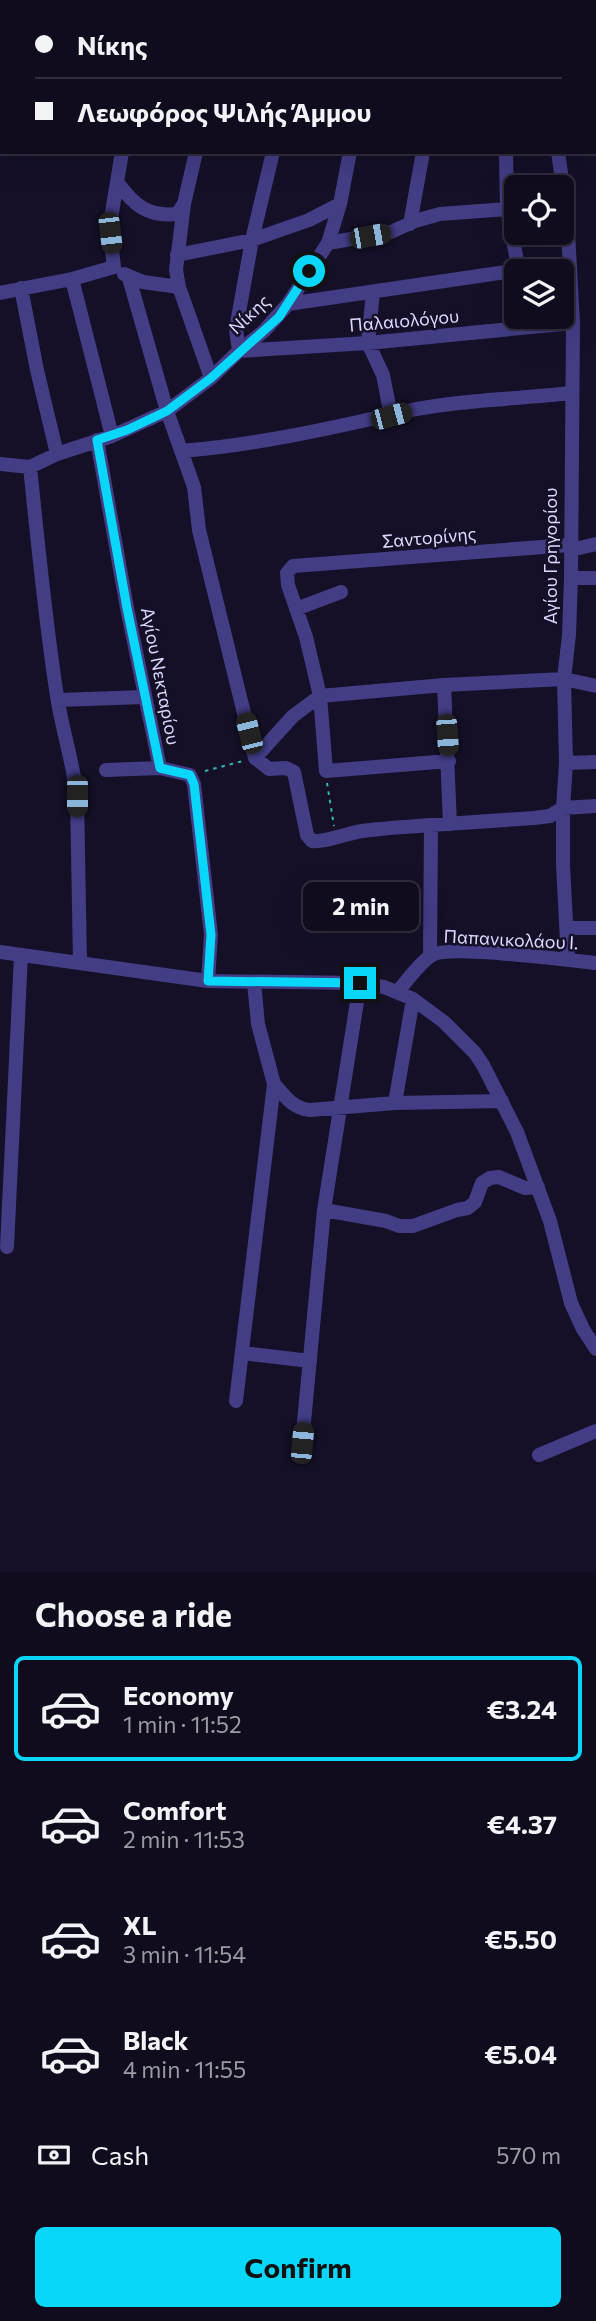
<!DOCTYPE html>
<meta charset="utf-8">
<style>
:root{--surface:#100c1e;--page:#1e1a2b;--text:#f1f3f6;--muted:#9c9ba4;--line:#302c3c;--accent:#09d7f9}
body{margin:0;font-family:Commissioner,sans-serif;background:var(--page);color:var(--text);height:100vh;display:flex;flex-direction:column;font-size:26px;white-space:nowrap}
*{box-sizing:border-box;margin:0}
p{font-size:23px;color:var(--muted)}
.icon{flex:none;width:38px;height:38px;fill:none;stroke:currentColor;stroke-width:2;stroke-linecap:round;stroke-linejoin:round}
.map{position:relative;height:1572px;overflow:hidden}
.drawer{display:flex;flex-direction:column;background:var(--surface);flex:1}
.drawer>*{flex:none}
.top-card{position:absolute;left:0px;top:0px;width:597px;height:154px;box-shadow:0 7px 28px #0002,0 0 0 2px var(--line);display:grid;align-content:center;height:154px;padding:0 35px;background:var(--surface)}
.fabs{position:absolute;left:504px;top:175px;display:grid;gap:14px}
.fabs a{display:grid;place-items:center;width:70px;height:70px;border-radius:10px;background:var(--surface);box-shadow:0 7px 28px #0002,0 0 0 2px var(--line);font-size:35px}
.end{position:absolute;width:32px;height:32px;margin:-16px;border:9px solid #09d7f9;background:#111;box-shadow:0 0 0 4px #111}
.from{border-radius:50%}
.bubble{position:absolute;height:49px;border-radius:10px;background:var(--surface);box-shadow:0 7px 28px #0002,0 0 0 2px var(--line);font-size:23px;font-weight:700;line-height:49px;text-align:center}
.car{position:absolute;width:21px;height:42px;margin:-21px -10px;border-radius:9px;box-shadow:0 0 5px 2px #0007;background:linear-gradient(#222 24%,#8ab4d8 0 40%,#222 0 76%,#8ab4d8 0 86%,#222 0)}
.top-card b{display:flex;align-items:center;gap:24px;height:66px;font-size:26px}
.top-card b+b{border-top:2px solid var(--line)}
.top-card i{width:18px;height:18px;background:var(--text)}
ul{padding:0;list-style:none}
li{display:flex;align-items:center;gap:21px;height:105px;margin:0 14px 10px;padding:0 21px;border:4px solid transparent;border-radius:10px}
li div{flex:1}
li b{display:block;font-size:26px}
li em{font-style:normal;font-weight:700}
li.selected{border-color:var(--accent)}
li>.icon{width:63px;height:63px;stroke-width:1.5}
h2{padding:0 35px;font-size:32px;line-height:84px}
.pay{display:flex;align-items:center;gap:18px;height:77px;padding:0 35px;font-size:26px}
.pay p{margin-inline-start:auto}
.action{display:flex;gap:14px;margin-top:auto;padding:14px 35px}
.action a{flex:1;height:80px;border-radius:10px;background:var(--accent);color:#111;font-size:28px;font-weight:700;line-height:80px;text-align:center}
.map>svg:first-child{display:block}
</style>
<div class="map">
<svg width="596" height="1572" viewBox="0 0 596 1572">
<rect width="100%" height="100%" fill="#151028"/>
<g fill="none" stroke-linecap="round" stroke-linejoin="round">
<path stroke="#33b7b4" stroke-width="2" stroke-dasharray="3.5 5" stroke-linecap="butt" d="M205 771 243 761
M327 783 334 826"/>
<path stroke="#423d85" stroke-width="14" d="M31 0V2
M309 0V2
M369 0V2
M498 0V2
M179 2V0
M243 2V0
M433 2V0
M562 2V0
M0 4 2 5
M595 134H596
M196 152 184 204 176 270 179 287 211 378
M273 152 252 240 236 329 239 351 368 343 573 323
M506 152 507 209 519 271
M558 152 567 214 573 323 571 578 569 635 564 679 566 763 563 808V865L568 960
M117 182C134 205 147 217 177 214L184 204
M410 224 423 152
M328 243 391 232 415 221 440 214 507 209
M177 255 252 240 309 220 340 204
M114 267 110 233 111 218 122 152
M124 274 143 282 179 287
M129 278 167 411 194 487 199 530 255 758 269 769 286 768 294 772 307 835 312 841C324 843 348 833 362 831 384 828 408 827 431 825
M72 279 112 436
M21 288 37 370 57 454
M373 292 368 343 383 375 391 416
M0 293 72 279 114 267
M288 304 519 270
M97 440 127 608 160 768 190 775 194 784 211 935 208 981
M181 451C257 445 332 428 407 411 460 400 517 399 571 393
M0 464 30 467 57 454 112 436 167 411 211 378 239 351 264 331 288 304 328 243 340 204 350 152
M30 467C38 543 45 620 57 696 62 729 73 762 77 796L80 963
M571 578H596
M296 609 341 592
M444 685 450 824
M320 696 444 685 564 679 596 686
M58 700 144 697
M255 758 293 716 320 696
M449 761 326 771 320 696 306 637 288 585 287 573 293 566 569 545 579 548 596 544
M566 763 596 762
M106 770 160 768
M567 928H596
M0 952 208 981 360 983 384 987 413 999 444 1022 475 1053 483 1065 517 1132 550 1221 571 1303 583 1329 596 1349
M430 956 431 825 534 818 550 816 563 808 596 806
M398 991C408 980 419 963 432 955 449 945 569 960 596 963
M274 1084C285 1097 293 1108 310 1110L395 1103 502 1101
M395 1103 413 999
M324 1210 386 1221 399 1226H413L457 1210 468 1208 475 1202 482 1183 490 1178 499 1177 525 1188 538 1187
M7 1247 21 955
M242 1353 310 1361
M236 1401 274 1084 258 1024 254 982
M302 1443 324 1210 360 983
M539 1455 596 1431"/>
</g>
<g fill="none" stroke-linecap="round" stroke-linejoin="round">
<path stroke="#09d7f9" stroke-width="9" d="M309 271 279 317 211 378 167 411 127 430 97 440 127 608 160 768 190 775 194 784 211 935 208 981 360 983"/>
</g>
<g text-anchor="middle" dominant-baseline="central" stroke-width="5" stroke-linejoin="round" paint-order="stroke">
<g font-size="18" fill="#ded8fe" stroke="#151028">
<text transform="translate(249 314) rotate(-43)">Νίκης</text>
<text transform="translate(404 320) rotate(-5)">Παλαιολόγου</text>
<text transform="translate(429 537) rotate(-5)">Σαντορίνης</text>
<text transform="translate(550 556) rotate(-90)">Αγίου Γρηγορίου</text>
<text transform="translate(161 676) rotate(79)">Αγίου Νεκταρίου</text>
<text transform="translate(511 939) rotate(3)">Παπανικολάου Ι.</text>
</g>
</g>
</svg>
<div class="fabs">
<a><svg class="icon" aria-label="locate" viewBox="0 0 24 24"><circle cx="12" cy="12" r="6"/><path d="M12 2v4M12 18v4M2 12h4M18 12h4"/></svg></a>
<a><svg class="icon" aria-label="layers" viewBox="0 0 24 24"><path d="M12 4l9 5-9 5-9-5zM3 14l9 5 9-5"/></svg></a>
</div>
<i class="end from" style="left:309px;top:271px"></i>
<i class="end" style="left:360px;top:983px"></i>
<div class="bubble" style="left:303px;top:882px;width:116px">2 min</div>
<i class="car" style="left:110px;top:233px;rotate:173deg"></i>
<i class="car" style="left:370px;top:236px;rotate:80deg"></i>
<i class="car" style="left:391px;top:416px;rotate:75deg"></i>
<i class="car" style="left:249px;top:733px;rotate:346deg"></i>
<i class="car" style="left:447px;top:735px;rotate:176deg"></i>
<i class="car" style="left:77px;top:796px;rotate:180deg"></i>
<i class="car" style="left:302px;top:1443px;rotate:5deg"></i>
<div class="top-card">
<b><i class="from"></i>Νίκης</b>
<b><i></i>Λεωφόρος Ψιλής Άμμου</b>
</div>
</div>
<section class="drawer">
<h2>Choose a ride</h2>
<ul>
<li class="selected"><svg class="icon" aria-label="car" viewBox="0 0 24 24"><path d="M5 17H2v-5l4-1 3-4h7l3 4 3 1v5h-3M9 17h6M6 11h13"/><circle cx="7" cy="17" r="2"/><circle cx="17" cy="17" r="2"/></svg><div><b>Economy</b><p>1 min · 11:52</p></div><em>€3.24</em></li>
<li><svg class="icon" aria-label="car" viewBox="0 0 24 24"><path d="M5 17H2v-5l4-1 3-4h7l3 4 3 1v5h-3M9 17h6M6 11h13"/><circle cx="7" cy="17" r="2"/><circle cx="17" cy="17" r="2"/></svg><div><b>Comfort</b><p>2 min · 11:53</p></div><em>€4.37</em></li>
<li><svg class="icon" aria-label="car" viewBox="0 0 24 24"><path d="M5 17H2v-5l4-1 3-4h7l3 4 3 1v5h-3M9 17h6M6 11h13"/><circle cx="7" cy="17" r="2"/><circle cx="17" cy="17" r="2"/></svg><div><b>XL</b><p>3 min · 11:54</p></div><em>€5.50</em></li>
<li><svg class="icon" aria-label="car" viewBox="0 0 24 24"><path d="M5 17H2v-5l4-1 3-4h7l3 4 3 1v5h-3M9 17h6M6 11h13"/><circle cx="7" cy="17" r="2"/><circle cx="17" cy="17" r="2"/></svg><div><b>Black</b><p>4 min · 11:55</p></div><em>€5.04</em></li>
</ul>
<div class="pay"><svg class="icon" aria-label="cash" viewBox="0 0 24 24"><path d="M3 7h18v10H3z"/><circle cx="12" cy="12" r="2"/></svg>Cash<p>570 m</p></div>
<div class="action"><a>Confirm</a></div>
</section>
